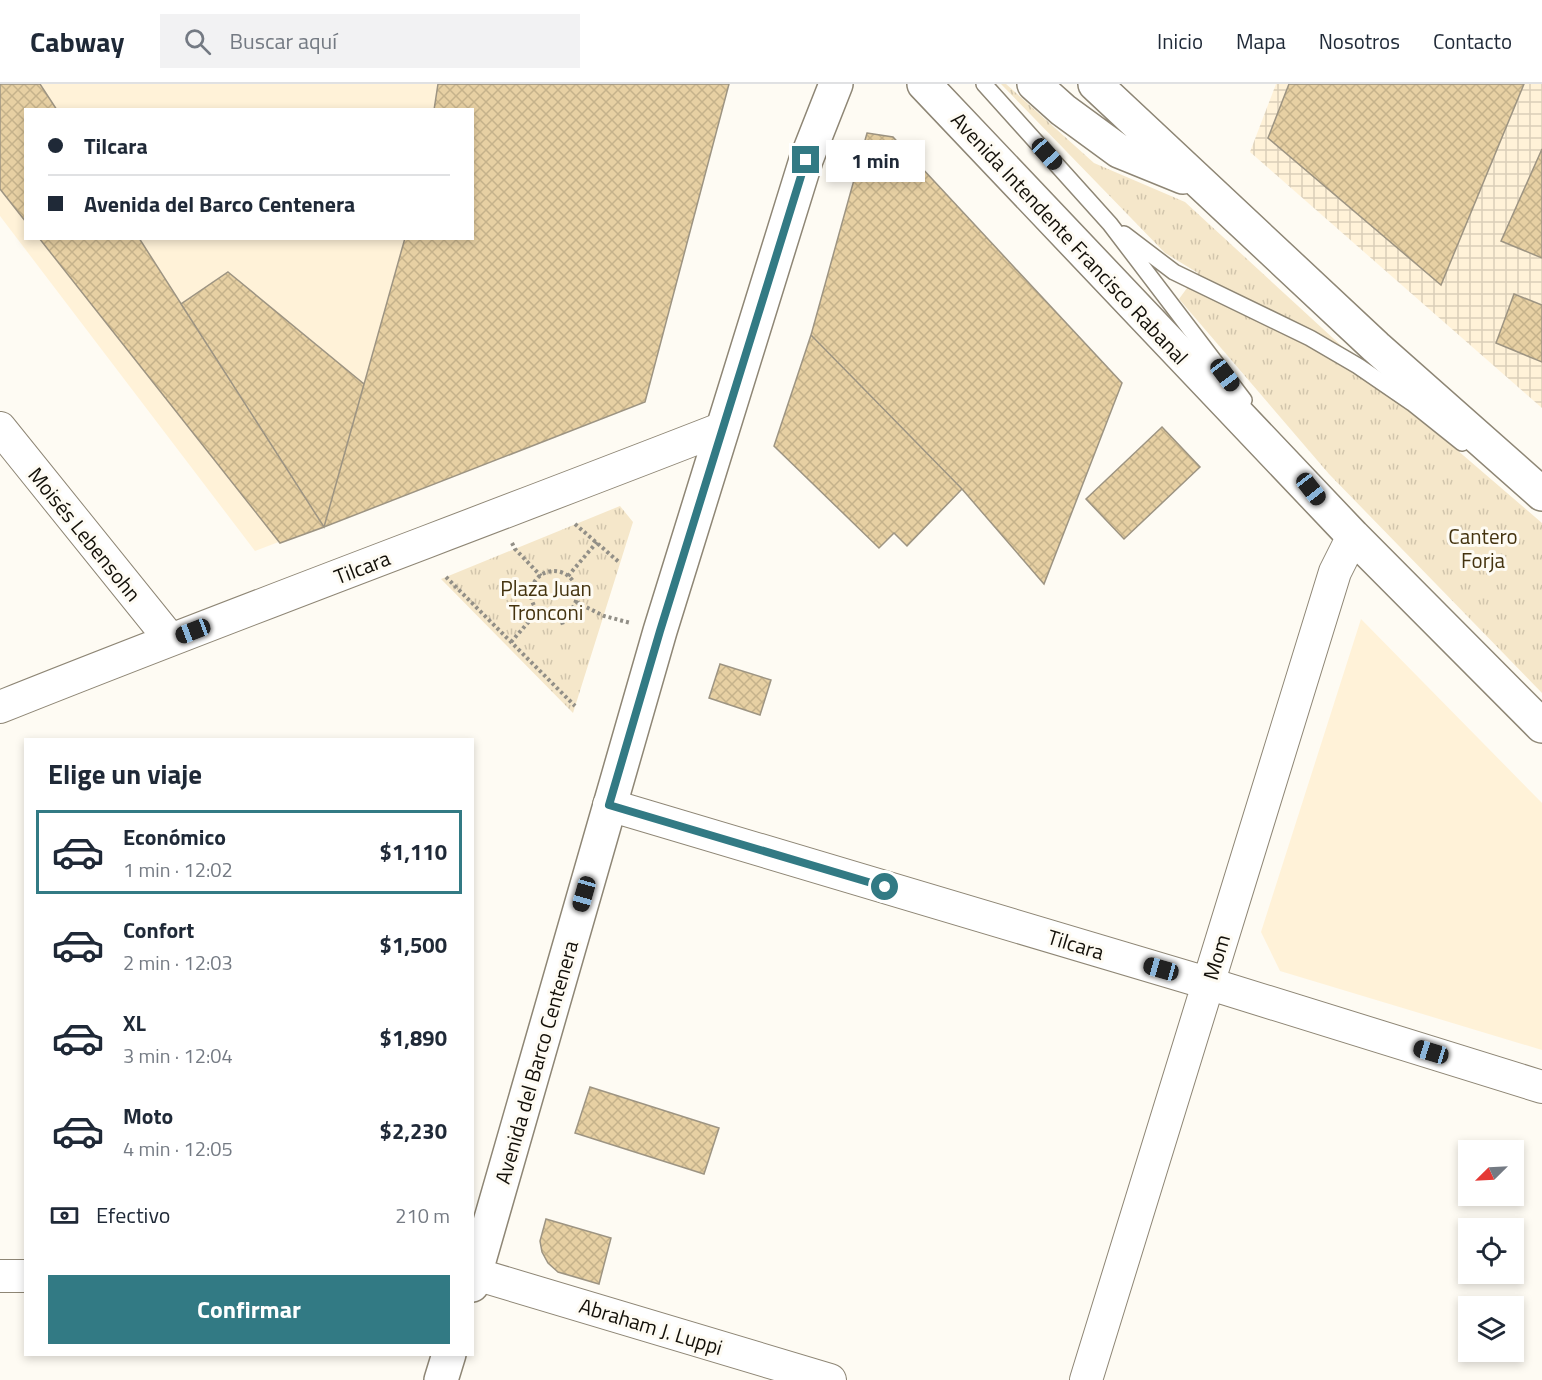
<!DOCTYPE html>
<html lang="es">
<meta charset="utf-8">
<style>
:root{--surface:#fff;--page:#f2f2f3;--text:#1f2937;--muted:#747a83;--line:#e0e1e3;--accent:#327a84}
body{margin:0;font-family:"Titillium Web",sans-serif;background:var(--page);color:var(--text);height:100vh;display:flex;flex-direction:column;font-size:22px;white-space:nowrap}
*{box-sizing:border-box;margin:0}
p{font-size:20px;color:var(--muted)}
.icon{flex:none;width:33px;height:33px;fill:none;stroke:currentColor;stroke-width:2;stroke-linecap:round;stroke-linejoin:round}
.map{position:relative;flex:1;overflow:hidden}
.details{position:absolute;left:24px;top:654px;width:450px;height:618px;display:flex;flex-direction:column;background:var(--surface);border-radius:0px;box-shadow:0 3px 9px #0003}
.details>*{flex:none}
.guide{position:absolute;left:24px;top:24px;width:450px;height:132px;border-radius:0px;box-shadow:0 3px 9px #0003;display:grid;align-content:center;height:132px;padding:0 24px;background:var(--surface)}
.needle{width:39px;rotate:246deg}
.tools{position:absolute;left:1458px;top:1056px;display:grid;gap:12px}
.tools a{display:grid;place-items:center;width:66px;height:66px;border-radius:0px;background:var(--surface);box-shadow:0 3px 9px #0003;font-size:30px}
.end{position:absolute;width:27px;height:27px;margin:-14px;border:8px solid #327a84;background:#fff;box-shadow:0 0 0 3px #fff}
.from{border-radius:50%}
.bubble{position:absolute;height:42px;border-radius:0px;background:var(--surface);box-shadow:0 3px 9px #0003;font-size:20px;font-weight:700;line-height:42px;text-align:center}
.car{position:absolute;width:18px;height:36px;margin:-18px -9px;border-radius:8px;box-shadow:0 0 4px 2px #0007;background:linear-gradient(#222 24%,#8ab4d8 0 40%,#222 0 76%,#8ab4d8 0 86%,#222 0)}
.guide b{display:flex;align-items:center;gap:21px;height:57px;font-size:22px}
.guide b+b{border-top:2px solid var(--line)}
.guide i{width:15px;height:15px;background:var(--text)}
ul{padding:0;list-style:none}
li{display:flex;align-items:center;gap:18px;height:84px;margin:0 12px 9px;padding:0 12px;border:3px solid transparent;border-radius:0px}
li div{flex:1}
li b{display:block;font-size:22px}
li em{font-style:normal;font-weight:700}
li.on{border-color:var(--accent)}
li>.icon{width:54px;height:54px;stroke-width:1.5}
h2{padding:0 24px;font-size:27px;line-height:72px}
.pay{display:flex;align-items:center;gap:15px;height:66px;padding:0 24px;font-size:22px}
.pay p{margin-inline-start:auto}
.primary-button{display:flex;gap:12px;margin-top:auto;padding:12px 24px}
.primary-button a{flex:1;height:69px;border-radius:0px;background:var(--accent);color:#fff;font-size:24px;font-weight:700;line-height:69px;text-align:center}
header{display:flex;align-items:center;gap:36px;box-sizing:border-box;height:84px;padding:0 30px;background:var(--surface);border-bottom:2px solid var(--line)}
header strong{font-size:28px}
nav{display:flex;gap:33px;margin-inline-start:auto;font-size:21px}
.search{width:420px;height:54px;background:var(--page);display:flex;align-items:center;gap:15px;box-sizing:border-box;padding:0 21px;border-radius:0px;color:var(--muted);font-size:22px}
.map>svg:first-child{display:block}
</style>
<header>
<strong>Cabway</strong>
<div class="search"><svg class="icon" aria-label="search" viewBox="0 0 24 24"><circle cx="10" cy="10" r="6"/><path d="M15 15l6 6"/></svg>Buscar aquí</div>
<nav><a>Inicio</a><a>Mapa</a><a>Nosotros</a><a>Contacto</a></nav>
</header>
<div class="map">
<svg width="1542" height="1296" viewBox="0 0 1542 1296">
<defs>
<pattern id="industrial-grid" width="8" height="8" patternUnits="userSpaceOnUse" patternTransform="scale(1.5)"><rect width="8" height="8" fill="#fff2d8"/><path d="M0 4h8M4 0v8" fill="none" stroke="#daceb8"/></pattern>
<pattern id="park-tufts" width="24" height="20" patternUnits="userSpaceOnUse" patternTransform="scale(1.5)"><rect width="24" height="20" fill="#f5e7ca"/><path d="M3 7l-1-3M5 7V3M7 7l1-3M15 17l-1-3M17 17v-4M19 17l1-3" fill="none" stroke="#d1c5ac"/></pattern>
<pattern id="building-cross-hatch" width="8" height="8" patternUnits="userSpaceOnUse" patternTransform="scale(1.5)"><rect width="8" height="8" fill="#e7d0a3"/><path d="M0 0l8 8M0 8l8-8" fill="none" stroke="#c5b28b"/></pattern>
</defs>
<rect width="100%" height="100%" fill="#fefbf3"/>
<path fill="#fff2d8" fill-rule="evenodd" d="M0 0H729L645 318 255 467 0 132ZM26 26H472V154H26Z
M1361 535 1542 719V966L1280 887 1261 848Z"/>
<path fill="url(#industrial-grid)" d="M1276 0H1542V324L1250 68Z"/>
<path fill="url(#park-tufts)" d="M1001 0H1006L1094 79 1185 118 1421 335 1542 439V609L1329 390 1179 215 1198 189 1165 169Z
M620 422 633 438 573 629 441 495Z"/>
<path fill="url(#building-cross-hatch)" stroke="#9d9482" stroke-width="1.5" d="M0 0H40L57 26H26V138L0 105Z
M438 0H729L645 318 324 443 405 154H472V26H434Z
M1289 0H1524L1441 201 1268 54Z
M867 49 893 53 1122 299 1044 500 962 405 811 251Z
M1542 65V174L1501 157Z
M39 154H139L324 443 280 459Z
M228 188 364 300 324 443 181 220Z
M1514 210 1542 221V278L1496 259Z
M811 251 962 405 907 462 894 449 879 464 774 362Z
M1162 343 1200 383 1124 455 1086 415Z
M720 580 771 596 760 631 709 614Z
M590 1003 719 1044 704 1090 575 1049Z
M546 1135 611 1154 599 1200 558 1188 548 1179 542 1168 540 1157Z"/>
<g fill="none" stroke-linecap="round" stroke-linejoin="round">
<g stroke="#8e8675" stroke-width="18">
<path id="lane" d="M984 0 1110 140 1244 316
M1124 150 1174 188 1310 254 1358 282 1412 319 1462 359"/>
</g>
<g stroke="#8e8675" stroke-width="34">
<path id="street" d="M0 344 170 555
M0 623C240 527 482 438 723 344
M609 721 1207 899 1542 1003
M472 1189 830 1296
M0 1192H26
M1086 1296 1335 488 1353 452"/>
</g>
<g stroke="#8e8675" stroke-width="36">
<path id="secondary" d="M924 0 1353 452 1542 642
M1034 0 1063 26 1119 67 1183 93
M1095 0 1376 263 1542 410
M472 1201 660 547 806 76 836 0
M441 1296 449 1270"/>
</g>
<path stroke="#928f87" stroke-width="4" stroke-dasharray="3 3" stroke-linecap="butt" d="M575 440 620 479
M512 459 515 465 541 492
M531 510a23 23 0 1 1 46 0a23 23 0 1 1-46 0Z
M568 492 597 458
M446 493 575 622
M576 518 604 532 631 539
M560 532 563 541
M511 558 539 526"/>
<use href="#lane" stroke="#fff" stroke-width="15"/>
<use href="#street" stroke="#fff" stroke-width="32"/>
<use href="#secondary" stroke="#fff" stroke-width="33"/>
</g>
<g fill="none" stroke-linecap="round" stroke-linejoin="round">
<path stroke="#327a84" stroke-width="8" d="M806 76 660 547 609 721 885 803"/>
</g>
<g text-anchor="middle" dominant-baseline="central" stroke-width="6" stroke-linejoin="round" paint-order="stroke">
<g font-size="21" fill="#131009" stroke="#fefbf3">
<text transform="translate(1070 154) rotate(47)">Avenida Intendente Francisco Rabanal</text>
<text transform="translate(85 450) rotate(51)">Moisés Lebensohn</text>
<text transform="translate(362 483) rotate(-21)">Tilcara</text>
<text transform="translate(1076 860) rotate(17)">Tilcara</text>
<text transform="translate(1216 873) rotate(-73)">Mom</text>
<text transform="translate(536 978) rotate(-74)">Avenida del Barco Centenera</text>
<text transform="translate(651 1242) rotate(17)">Abraham J. Luppi</text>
</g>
<g font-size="21" fill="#44330f" stroke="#fefbf3">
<text x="1483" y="452">Cantero<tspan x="1483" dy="24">Forja</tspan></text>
<text x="546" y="504">Plaza Juan<tspan x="546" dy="24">Tronconi</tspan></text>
</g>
</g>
</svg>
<div class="tools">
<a><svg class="needle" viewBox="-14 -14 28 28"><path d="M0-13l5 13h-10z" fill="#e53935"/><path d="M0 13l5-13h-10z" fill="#747a83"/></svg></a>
<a><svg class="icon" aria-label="locate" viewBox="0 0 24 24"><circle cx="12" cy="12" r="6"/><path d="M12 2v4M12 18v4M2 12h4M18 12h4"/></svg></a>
<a><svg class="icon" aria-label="layers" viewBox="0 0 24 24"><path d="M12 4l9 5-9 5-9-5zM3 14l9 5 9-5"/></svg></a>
</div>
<i class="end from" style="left:885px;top:803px"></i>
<i class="end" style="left:806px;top:76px"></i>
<div class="bubble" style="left:826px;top:56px;width:99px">1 min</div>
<i class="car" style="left:1047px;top:70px;rotate:138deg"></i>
<i class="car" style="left:1225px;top:291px;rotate:143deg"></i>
<i class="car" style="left:1311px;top:405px;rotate:142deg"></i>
<i class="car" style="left:193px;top:547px;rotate:249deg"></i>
<i class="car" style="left:584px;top:810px;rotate:196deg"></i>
<i class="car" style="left:1161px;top:885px;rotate:286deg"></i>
<i class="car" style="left:1431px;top:968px;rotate:287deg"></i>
<div class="guide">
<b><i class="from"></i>Tilcara</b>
<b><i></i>Avenida del Barco Centenera</b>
</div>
<section class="details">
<h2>Elige un viaje</h2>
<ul>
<li class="on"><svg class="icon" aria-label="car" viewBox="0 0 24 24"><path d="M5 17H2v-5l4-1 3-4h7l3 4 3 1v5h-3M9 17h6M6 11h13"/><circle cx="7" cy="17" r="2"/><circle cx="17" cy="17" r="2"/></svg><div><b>Económico</b><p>1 min · 12:02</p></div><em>$1,110</em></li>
<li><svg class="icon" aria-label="car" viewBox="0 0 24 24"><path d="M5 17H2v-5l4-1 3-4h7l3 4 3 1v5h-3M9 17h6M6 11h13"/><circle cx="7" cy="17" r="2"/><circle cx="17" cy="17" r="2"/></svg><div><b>Confort</b><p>2 min · 12:03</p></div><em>$1,500</em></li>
<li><svg class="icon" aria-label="car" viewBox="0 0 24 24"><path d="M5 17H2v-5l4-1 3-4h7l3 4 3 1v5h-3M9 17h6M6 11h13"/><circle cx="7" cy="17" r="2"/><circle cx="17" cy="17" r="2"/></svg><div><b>XL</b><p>3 min · 12:04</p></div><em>$1,890</em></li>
<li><svg class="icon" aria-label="car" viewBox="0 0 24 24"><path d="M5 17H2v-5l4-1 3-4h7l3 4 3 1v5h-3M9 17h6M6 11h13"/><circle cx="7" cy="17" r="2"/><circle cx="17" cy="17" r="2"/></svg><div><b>Moto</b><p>4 min · 12:05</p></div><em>$2,230</em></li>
</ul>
<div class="pay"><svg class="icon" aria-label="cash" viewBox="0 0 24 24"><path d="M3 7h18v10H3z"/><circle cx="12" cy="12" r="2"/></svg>Efectivo<p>210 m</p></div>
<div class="primary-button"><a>Confirmar</a></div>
</section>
</div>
